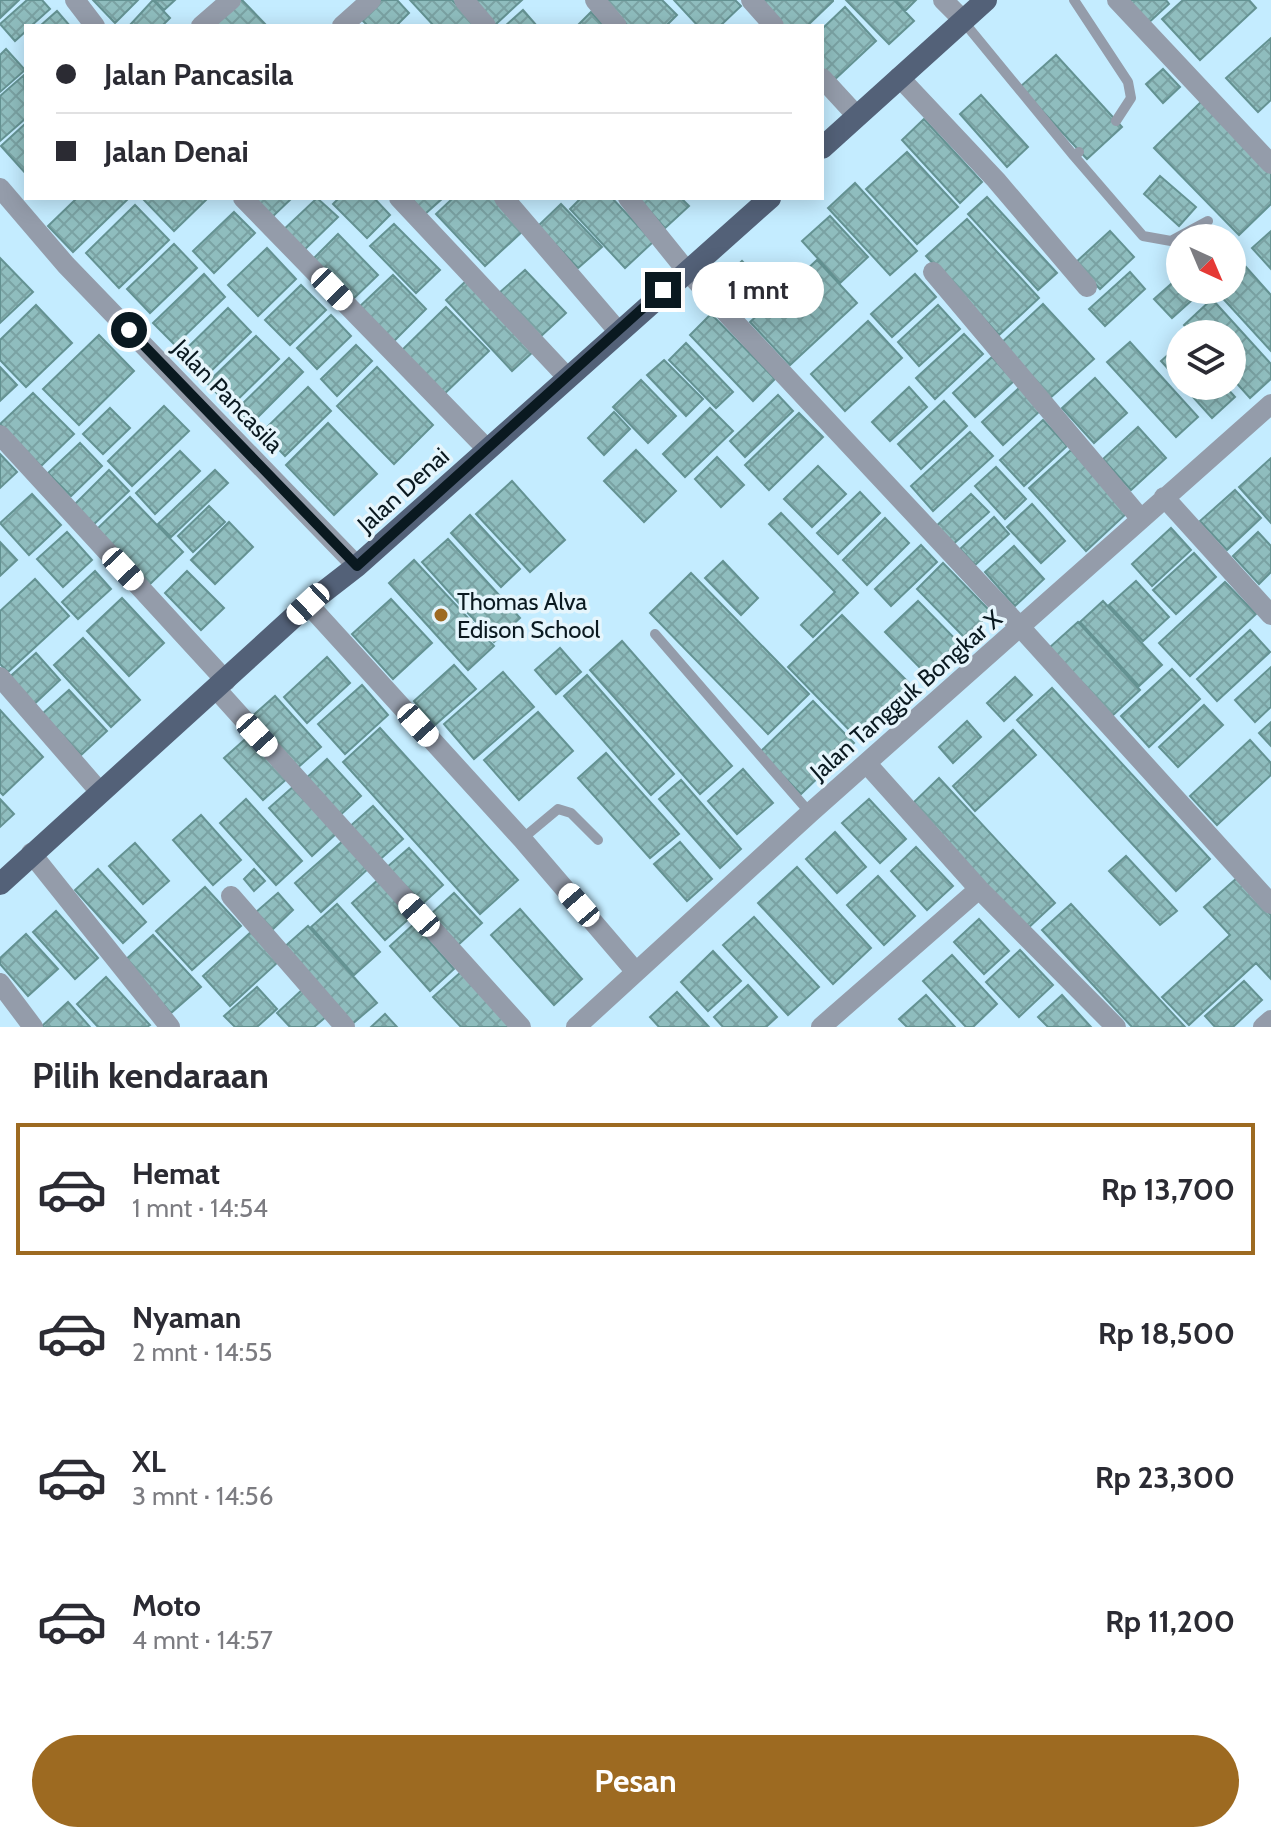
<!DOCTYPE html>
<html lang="id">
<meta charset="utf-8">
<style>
:root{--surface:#fff;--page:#f7f7f7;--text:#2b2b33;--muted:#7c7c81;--line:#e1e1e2;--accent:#9d6a21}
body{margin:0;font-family:Cabin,sans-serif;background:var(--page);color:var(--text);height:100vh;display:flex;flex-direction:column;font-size:30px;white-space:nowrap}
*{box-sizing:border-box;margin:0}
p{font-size:26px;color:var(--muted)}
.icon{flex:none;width:44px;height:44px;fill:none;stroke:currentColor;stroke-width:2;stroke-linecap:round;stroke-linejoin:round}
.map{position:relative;height:1027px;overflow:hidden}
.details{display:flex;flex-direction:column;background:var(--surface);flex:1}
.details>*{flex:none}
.guide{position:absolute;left:24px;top:24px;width:800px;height:176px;border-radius:0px;box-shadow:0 4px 20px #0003;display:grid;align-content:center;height:176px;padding:0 32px;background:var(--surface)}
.needle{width:52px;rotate:136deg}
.fabs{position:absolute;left:1166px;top:224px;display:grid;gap:16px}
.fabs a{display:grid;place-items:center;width:80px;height:80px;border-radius:50%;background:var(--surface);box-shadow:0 4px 20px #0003;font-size:40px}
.end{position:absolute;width:36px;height:36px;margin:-18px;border:10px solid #0a1920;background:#fff;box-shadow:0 0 0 4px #fff}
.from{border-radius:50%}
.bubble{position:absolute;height:56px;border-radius:28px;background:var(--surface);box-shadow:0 4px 20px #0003;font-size:26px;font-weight:700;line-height:56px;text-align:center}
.car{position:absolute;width:24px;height:48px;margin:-24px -12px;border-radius:10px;box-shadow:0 0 6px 2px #0007;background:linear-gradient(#fff 24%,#345 0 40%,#fff 0 76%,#345 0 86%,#fff 0)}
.guide b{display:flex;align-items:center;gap:28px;height:76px;font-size:30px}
.guide b+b{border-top:2px solid var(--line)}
.guide i{width:20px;height:20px;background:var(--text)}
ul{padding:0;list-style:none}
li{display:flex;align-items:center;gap:24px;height:132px;margin:0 16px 12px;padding:0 16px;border:4px solid transparent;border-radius:0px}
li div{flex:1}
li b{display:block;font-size:30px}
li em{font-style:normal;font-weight:700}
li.on{border-color:var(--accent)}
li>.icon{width:72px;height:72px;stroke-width:1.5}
h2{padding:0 32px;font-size:36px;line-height:96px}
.button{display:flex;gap:16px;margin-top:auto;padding:16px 32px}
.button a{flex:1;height:92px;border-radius:48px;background:var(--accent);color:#fff;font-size:32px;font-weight:700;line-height:92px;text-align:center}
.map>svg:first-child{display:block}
</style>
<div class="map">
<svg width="1271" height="1027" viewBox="0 0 1271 1027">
<defs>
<pattern id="building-cross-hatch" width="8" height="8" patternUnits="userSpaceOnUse" patternTransform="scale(2)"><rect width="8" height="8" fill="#8fbdbe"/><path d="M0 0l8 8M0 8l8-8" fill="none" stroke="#7aa2a3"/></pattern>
</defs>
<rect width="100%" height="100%" fill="#c4ecff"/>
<path fill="url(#building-cross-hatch)" stroke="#649292" stroke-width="2" d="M0 0H19L0 18Z
M27 0H42L50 9 31 26H26V31L15 41 0 24Z
M93 0H138L115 23Z
M153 0 170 18 162 26H129Z
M154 0H175L164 10Z
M239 0H242L267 26H212Z
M381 0H397L409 13 396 26H368L361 19Z
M410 0H452L477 26H434Z
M475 0H522L495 25Z
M604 0H662L677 15 666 26H628Z
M674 0H735L741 6 720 26H698Z
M752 0H833V1L807 26H776Z
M846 0H894L914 21 889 44Z
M895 0H916L905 11Z
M1121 0H1166L1169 4 1145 26Z
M1183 0H1249L1256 8 1200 60 1162 19Z
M845 7 876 41 832 82 822 71V29Z
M523 10 537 26H505Z
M57 11 70 26H40Z
M591 12 604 26H577Z
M1271 38V100L1258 112 1226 78Z
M6 49 25 70 0 92V55Z
M1056 55 1122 127 1087 159 1020 87Z
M1163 69 1180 87 1163 103 1146 84Z
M24 75 26 118 0 141V96Z
M981 95 1028 147 1007 167 960 114Z
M1203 100 1271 170V204L1239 235 1154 148Z
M924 119 982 182 960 203 902 140Z
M26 123V174L1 146Z
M907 152 958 207 917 244 866 189Z
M1160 176 1196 207 1179 226 1144 194Z
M855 183 917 251 890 275 828 208Z
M987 197 1057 273 1038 290 968 214Z
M77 198H129L73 252 48 226Z
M146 198H208L174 231 144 200Z
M254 198H292L268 221Z
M317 198 338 217 300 254 280 233Z
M339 198H374L390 215 367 238 333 204Z
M411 198H443L425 214Z
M453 198H494L524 230 485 266 436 214Z
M581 198H612L653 242 625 268 570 209Z
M638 198H681L689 206 665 228Z
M561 204 602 247 578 268 538 226Z
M135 205 169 240 119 288 86 253Z
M234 212 255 233 214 273 193 251Z
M830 216 868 257 840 283 802 241Z
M967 219 1039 298 999 335 926 256Z
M394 224 440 270 416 293 370 246Z
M1110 231 1134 257 1100 289 1075 263Z
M1271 231V269L1252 248Z
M338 234 378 275 350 302 311 261Z
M174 244 197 268 150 313 127 289Z
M1232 247 1243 259 1232 269Z
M267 248 296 279 258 316 228 285Z
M0 258 33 292 0 323Z
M817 260 857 303 790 365 750 322Z
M742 261 760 280 729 310 711 291Z
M1246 267 1271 295V351L1218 293 1232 290V280Z
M525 270 566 313 540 337 499 293Z
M1130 272 1145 289 1105 326 1089 309Z
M204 274 225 297 175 345 153 323Z
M915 274 936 297 892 337 871 314Z
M393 275 426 309 392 343 358 308Z
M1180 276V290L1201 292 1172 318 1154 299Z
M468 279 534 351 512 371 446 300Z
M301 285 326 310 290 345 265 320Z
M1212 299 1271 364V379L1250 398 1232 378V334H1192L1184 325Z
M1043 304 1094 359 1050 398 1000 344Z
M36 305 72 343 26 387 0 360V340Z
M938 305 960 329 919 366 898 342Z
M446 307 489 351 441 397 399 353Z
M228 308 251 332 204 378 181 354Z
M711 314 775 379 753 401 690 335Z
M331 315 351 336 317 369 297 348Z
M868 321 902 358 845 411 811 374Z
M964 334 983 354 935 399 916 378Z
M99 335 134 371 79 425 43 389Z
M256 336 279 359 230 407 207 383Z
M1130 342 1198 417 1176 437 1107 362Z
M686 343 733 392 716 408 669 360Z
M1180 344V382L1161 361Z
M356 345 372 361 337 396 321 379Z
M992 357 1014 381 975 417 953 393Z
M289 358 303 372 251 424 237 409Z
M664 360 703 399 686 416 647 375Z
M0 367 17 385 0 401Z
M377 367 433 425 394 464 337 406Z
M1095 378 1127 413 1094 443 1062 408Z
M641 380 676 416 648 443 613 407Z
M1183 386H1225L1235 397 1212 418Z
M308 387 331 411 285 456 262 432Z
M909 387 927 407 890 441 872 422Z
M1020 387 1041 410 1003 445 982 422Z
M33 393 74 434 41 466 0 424Z
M778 395 793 411 745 457 730 441Z
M944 401 967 426 921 469 898 444Z
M164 406 189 431 132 486 108 461Z
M110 408 130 428 103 454 83 434Z
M710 408 733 431 685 477 663 454Z
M614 412 630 429 604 455 588 438Z
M799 413 823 437 769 490 745 465Z
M1043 420 1067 446 1024 486 1000 460Z
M328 423 377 474 334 515 286 465Z
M1138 427 1166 458 1131 490 1103 459Z
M970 432 993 456 933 511 911 486Z
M80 443 102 466 71 496 48 473Z
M636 450 676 491 644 522 604 481Z
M1071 450 1128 512 1086 551 1029 488Z
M180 451 200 471 155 514 136 493Z
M0 454 17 472 0 488Z
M717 457 744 485 721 507 695 479Z
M1271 458V523L1239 487Z
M818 466 846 494 812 527 784 499Z
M996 467 1026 499 1005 519 975 486Z
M109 470 129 491 93 525 74 505Z
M215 470 228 483 171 537 158 524Z
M512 481 565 540 530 572 476 514Z
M1235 490 1261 518 1227 550 1200 521Z
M860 492 880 513 838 554 817 533Z
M32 494 61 525 29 555 0 523Z
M971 494 989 512 951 546 934 528Z
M130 497 183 552 149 585 96 530Z
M1032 504 1065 541 1041 563 1007 527Z
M209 506 225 522 193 552 178 536Z
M781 513 858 593 813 637 801 625 835 592 769 524Z
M470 515 520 569 501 587 451 533Z
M994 517 1009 534 975 565 960 549Z
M885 518 909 543 867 585 843 560Z
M229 522 253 547 215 584 191 560Z
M1171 528 1191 550 1152 586 1132 564Z
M67 532 92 560 63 587 37 559Z
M1258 532 1271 546V572L1259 584 1233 556Z
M448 539 520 618 494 642 422 562Z
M0 542 17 560 0 576Z
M921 545 937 562 891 606 875 589Z
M1014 546 1044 579 1015 606 985 572Z
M1194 553 1216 577 1176 614 1153 590Z
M414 560 494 646 468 670 389 583Z
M723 561 758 598 741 615 705 578Z
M943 563 991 612 965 638 917 589Z
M95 571 111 589 78 619 62 602Z
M187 571 224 608 201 630 165 593Z
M691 573 809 694 768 734 650 613Z
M35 579 69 616 8 672 0 664V611Z
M1136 581 1169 617 1143 641 1109 605Z
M1225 582 1256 614 1190 676 1159 643Z
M122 598 164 643 129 676 87 631Z
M391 599 432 643 393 679 352 634Z
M918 601 963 647 930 678 885 632Z
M1103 601 1162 665 1139 686 1080 622Z
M842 615 913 687 859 740 788 667Z
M1078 622 1140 690 1112 716 1049 648Z
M1250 630 1270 652 1217 701 1197 679Z
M83 638 140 700 111 727 54 665Z
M622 641 732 766 700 794 590 670Z
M560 648 581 672 556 694 535 670Z
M36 653 60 680 29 709 4 682Z
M327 657 350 683 307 723 284 697Z
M454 665 476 689 435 725 414 701Z
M1271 667V707L1255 722 1235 700Z
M1172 669 1200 699 1149 747 1121 716Z
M503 672 534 707 474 759 444 724Z
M587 675 674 774 651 795 564 696Z
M1015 677 1032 695 1004 721 987 703Z
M362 685 388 715 345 754 318 724Z
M1052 688 1210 859 1176 891 1017 720Z
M69 690 107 731 81 755 42 714Z
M275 696 321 747 295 770 249 719Z
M813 701 854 743 801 794 760 752Z
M1204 705 1223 725 1178 767 1159 747Z
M0 710 43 757 3 795 0 792Z
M538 712 573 751 519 800 484 760Z
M967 721 981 737 953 763 939 747Z
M1271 722V746L1259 733Z
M380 728 518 880 480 914 343 762Z
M1013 730 1036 755 975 811 953 786Z
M251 734 289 777 263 800 224 758Z
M1250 740 1271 763V775L1217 825 1190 796Z
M606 753 679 834 650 858 578 778Z
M327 759 361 796 337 818 304 780Z
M743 769 773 803 737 834 708 801Z
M939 778 1055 903 1027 929 912 804Z
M681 780 741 849 720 868 659 799Z
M294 786 337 833 312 856 269 808Z
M0 799 14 814 0 827Z
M246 799 302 861 276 885 220 823Z
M869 799 906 839 880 863 842 823Z
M373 806 403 839 377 862 347 829Z
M201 815 241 860 213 885 173 840Z
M835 832 866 867 837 893 806 859Z
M344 840 369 868 321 912 295 883Z
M680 842 712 879 687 901 654 864Z
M135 843 169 881 143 904 109 866Z
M916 847 953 886 927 910 891 871Z
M409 848 443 885 420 906 386 868Z
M1126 856 1177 911 1160 925 1109 871Z
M797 867 871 948 833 984 758 903Z
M98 869 146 922 123 943 75 890Z
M254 869 265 881 254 891 244 879Z
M878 876 915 916 884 945 847 905Z
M1237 878 1271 915V979L1256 963 1189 1025 1162 997 1230 935 1204 907Z
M379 879 412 916 385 940 352 903Z
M205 887 241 926 192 970 156 931Z
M278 893 293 910 272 930 256 912Z
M454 893 482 923 458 945 431 914Z
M337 904 380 952 354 975 311 927Z
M1071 904 1185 1027H1132L1042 930Z
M520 909 582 979 554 1005 491 935Z
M56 911 98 958 75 979 33 932Z
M754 917 819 987 788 1015 723 945Z
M979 919 1009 951 984 974 954 942Z
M414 924 454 969 430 991 390 946Z
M308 926 377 1003 351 1025 282 949Z
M251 932 278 962 230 1006 203 976Z
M26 934 58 969 28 996 0 964V958Z
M153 935 201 987 171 1013 124 961Z
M1020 950 1053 985 1019 1017 986 982Z
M713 951 741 981 708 1011 681 982Z
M952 955 997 1004 973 1027H966L923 981Z
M461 972 511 1027H461L433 997Z
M106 977 150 1025 147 1027H98L77 1004Z
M1244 981 1262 1000 1233 1027H1215L1205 1016Z
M748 985 777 1017 766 1027H723L714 1017Z
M257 987 277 1009 257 1027H235L224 1016Z
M303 989 327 1016 314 1027H290L277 1013Z
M677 992 709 1027H659L650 1017Z
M926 995 955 1027H907L899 1019Z
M1062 995 1091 1027H1048L1038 1017Z
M68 1002 90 1027H41Z
M385 1014 397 1027H371Z"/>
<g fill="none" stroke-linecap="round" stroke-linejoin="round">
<path stroke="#949caa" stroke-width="10" d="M1074 0 1128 82 1131 98 1116 121
M963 21 1074 156 1079 152
M1074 156 1143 236 1171 241 1208 221
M655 634 810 813
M522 839 558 809 571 813 598 840"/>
<path stroke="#949caa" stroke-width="20" d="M75 0 95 26
M464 0 486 26
M595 0 617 26
M751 0 774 26
M943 0 963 20
M1117 0 1271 164
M201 26 231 0
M342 26 371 0
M899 77 996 180 1087 287
M822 78 856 115
M0 188 66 265 357 566
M243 198 487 449
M399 198 567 377
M504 198 618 331
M628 198 686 270 1022 629 1271 904
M933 272 1141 519
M0 435 226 681
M1164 497 1271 615
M308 604 522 839 636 972
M0 677 100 792
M217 690 521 1027
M868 765 979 889 1116 1027
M31 853 170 1027
M231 896 345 1027
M0 983 33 1027
M576 1027 810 813 1271 404
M821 1027 979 889
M1263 1027 1271 1020"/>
<path stroke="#536178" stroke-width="22" d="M822 148 986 0
M0 884 308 604 357 566 770 198"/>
</g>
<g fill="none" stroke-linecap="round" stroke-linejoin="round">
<path stroke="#0a1920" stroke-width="10" d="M129 330 357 566 663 290"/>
</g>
<circle fill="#9d6a21" stroke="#e5f5fc" stroke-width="3" cx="441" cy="615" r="8"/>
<g text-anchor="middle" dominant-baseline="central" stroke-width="7" stroke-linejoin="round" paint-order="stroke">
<g font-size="24" fill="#0a1920" stroke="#e5f5fc">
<text transform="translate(228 396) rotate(46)">Jalan Pancasila</text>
<text transform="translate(403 490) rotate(-42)">Jalan Denai</text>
<text transform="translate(906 695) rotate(-41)">Jalan Tangguk Bongkar X</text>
</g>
<g font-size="24" fill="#0a1920" stroke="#e5f5fc" text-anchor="start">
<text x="457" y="601">Thomas Alva<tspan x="457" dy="28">Edison School</tspan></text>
</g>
</g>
</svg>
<div class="fabs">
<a><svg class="needle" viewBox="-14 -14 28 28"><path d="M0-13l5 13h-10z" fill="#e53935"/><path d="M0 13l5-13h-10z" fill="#7c7c81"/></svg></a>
<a><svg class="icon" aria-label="layers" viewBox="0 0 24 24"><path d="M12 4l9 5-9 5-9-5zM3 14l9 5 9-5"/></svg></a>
</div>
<i class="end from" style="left:129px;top:330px"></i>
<i class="end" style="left:663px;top:290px"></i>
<div class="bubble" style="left:692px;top:262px;width:132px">1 mnt</div>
<i class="car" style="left:332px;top:289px;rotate:136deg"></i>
<i class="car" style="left:123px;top:569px;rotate:137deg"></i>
<i class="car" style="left:308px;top:604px;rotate:227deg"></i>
<i class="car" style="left:418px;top:725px;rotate:138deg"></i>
<i class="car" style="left:257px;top:735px;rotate:138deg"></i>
<i class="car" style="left:579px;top:905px;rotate:319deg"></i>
<i class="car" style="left:419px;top:915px;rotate:318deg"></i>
<div class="guide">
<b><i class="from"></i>Jalan Pancasila</b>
<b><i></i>Jalan Denai</b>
</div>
</div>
<section class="details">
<h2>Pilih kendaraan</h2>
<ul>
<li class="on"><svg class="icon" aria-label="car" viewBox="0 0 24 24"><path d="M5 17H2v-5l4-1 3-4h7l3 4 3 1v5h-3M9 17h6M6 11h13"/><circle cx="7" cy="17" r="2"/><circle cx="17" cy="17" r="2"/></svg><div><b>Hemat</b><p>1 mnt · 14:54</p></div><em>Rp 13,700</em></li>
<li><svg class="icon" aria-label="car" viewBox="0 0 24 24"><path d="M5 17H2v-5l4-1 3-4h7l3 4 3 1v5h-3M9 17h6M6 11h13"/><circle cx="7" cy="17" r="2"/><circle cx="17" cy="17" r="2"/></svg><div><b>Nyaman</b><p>2 mnt · 14:55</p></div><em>Rp 18,500</em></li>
<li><svg class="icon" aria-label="car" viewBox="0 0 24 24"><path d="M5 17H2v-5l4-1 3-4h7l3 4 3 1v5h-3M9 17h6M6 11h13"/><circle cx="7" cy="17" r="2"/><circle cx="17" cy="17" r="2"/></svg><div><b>XL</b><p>3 mnt · 14:56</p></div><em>Rp 23,300</em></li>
<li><svg class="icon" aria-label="car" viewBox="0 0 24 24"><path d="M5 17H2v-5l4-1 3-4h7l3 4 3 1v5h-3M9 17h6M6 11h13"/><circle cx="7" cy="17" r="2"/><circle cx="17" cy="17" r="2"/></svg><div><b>Moto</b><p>4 mnt · 14:57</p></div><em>Rp 11,200</em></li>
</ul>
<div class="button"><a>Pesan</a></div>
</section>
